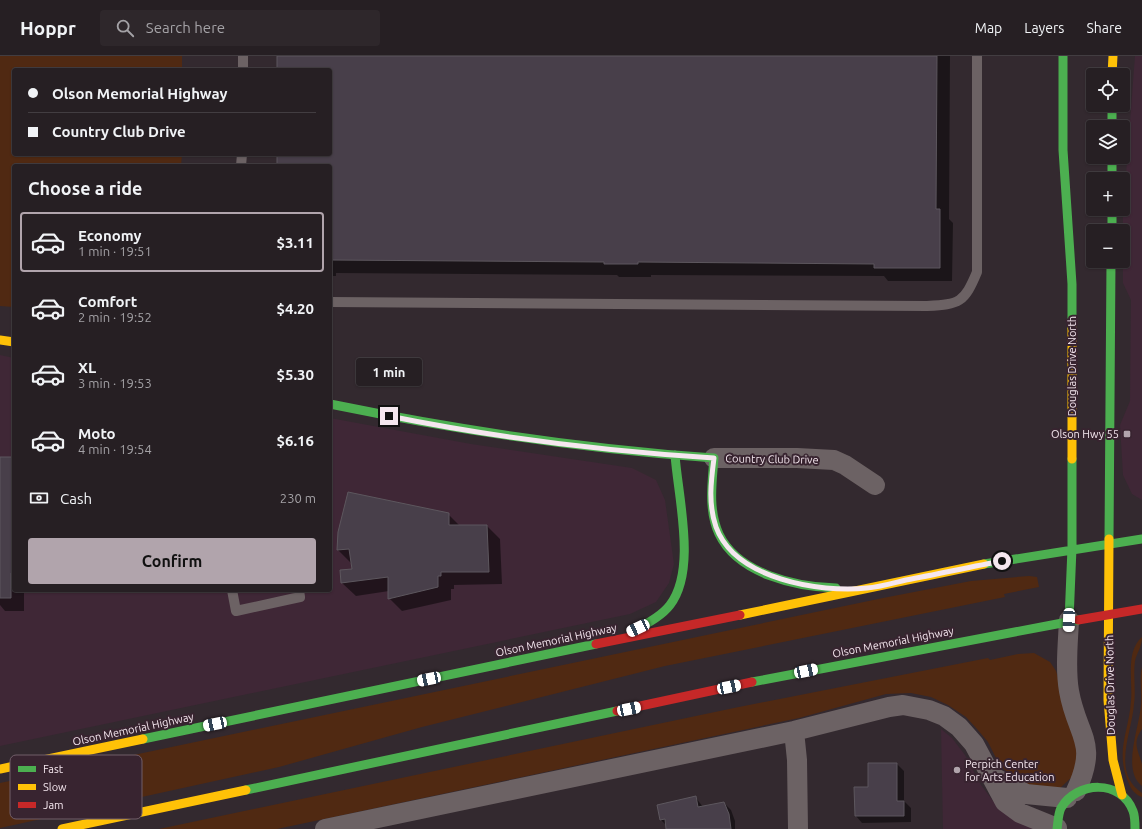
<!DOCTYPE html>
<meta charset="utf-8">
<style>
:root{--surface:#261f23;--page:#2e272b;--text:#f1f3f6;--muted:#a4a2a6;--line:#423d41;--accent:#b1a4ac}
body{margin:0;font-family:Ubuntu,sans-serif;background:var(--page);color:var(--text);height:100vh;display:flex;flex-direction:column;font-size:15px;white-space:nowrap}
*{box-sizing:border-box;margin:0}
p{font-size:13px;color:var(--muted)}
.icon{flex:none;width:22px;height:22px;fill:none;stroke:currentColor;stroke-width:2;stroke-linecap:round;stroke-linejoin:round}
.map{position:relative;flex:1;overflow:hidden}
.sheet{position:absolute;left:12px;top:108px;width:320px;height:428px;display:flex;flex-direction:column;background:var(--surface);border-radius:4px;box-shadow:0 1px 3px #0004,0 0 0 1px var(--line)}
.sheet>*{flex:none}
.top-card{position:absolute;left:12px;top:12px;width:320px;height:88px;border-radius:4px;box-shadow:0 1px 3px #0004,0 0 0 1px var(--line);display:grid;align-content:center;height:88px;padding:0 16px;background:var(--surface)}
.fabs{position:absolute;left:1086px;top:12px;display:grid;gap:8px}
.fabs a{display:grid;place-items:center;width:44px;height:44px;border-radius:4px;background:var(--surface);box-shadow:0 1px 3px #0004,0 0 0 1px var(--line);font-size:20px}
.end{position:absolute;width:18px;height:18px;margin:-9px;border:5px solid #f5e7ef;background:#111;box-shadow:0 0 0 2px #111}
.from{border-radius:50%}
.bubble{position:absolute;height:28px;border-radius:4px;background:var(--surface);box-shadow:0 1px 3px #0004,0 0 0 1px var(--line);font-size:13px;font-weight:700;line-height:28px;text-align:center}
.car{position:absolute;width:12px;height:24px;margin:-12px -6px;border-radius:5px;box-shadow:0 0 3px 1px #0007;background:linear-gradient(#fff 24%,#345 0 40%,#fff 0 76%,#345 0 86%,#fff 0)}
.top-card b{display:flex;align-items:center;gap:14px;height:38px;font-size:15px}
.top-card b+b{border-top:1px solid var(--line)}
.top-card i{width:10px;height:10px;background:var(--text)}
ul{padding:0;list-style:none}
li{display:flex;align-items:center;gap:12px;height:60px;margin:0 8px 6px;padding:0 8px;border:2px solid transparent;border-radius:4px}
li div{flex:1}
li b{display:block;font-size:15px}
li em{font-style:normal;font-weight:700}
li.selected{border-color:var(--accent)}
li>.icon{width:36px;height:36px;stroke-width:1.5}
h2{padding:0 16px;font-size:18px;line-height:48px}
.pay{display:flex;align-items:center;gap:10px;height:44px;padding:0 16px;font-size:15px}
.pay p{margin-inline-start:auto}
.action{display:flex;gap:8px;margin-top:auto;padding:8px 16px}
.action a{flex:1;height:46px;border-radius:4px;background:var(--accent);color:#111;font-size:16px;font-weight:700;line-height:46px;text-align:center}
header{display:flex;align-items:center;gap:24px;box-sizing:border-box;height:56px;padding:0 20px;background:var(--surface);border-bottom:1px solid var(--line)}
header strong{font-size:19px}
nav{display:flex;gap:22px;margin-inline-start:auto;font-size:14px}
.search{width:280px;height:36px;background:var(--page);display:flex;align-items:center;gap:10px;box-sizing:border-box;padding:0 14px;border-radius:4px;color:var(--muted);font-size:15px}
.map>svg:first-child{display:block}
</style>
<header>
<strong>Hoppr</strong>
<div class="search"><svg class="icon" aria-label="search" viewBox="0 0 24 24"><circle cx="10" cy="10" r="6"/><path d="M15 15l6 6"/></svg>Search here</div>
<nav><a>Map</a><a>Layers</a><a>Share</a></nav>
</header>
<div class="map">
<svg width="1142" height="773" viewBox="0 0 1142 773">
<rect width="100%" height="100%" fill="#33292f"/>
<path fill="#3f2736" d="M1135 0H1142V444L1132 438 1123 419 1120 369 1130 345 1131 244 1123 227V158Z
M0 299 14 302V534H330V362L471 388 632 412 656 424 665 444 674 508 669 527 656 546 630 558 0 690Z
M941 673 952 682 965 699 981 729 993 745 1001 752 1039 773H943Z"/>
<path fill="#502912" d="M0 0H182V14H14V98H182L181 110H14V251L0 250Z
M1029 520 1037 521 1039 531 1004 538 1005 541 665 610 422 671 279 711 0 772V727L883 542 971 525Z
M1142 581C1142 591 1137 596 1135 605 1133 619 1136 634 1134 648 1132 677 1111 716 1142 737V741C1133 738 1130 731 1127 723 1116 693 1129 675 1131 645 1133 625 1125 596 1142 581Z
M1034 597 1050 606 1056 615 1079 691 1073 720 1060 732 1029 729 1009 718 999 708 988 686 977 673 966 661 948 649 931 641 911 637 886 638 799 662 277 773H159L734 652 988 602 990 604 1018 598Z
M1142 611V673C1132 687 1138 694 1142 708 1142 714 1142 724 1142 730 1121 714 1140 670 1141 648 1142 636 1139 622 1142 611Z"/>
<path fill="#0007" d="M278 0H950L949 163 953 167 952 225H888L884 220 651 219V221H619L617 219 336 217V220H330V110H278V98H330V14H278Z
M0 402H14V534H24V555H5L0 549Z
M448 458 460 470H487L500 483 502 528 454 529V533H451V544L402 555 389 542V535L356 540 342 527 341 515 353 513 351 507 338 494 339 476Z
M869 708H897L904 715V745L911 752V766L862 767 856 760 869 732Z
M696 742 703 751 724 747 731 754 735 765V773H667L666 769 661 764Z"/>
<path fill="#483f4a" stroke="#5d575e" d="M277 0H937L936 153H940V212H874V208L638 206V208H604V206L330 204V110H277V98H330V14H277Z
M0 401H14V517H11V542H0Z
M348 436 449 457V469H487L489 516H441V520H438V531L388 543V521L341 527 340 514 352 513 349 493 337 494 338 476Z
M868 707H897V745H904V760H855L854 731H868Z
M696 740 698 751 724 746 729 758 731 773H666L665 763 660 764 657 749Z"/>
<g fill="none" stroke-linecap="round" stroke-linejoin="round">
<path stroke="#6c6264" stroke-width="10" d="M243 14V0
M241 110 242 98
M330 246 927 250C960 248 964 247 977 216V0
M232 534 236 555 300 541 299 534"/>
<path stroke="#6c6264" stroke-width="20" d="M714 402H797L834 404 845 409 875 429
M1069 564C1068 587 1065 612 1069 635 1077 681 1099 685 1076 735
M794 675 797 704 798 773
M993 721 1026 738 1067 742
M325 773 794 675 889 651 903 649 929 654 944 660 959 671 974 688 1005 746 1020 757 1057 772"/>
<path stroke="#4caf50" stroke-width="9" d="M1063 0V94L1072 228V272
M1112 49V71
M1112 101V123
M1112 153V175
M330 348C457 374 584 393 714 402
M714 402C712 427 708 454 719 478 738 518 796 531 836 532
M1109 483 1111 205
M984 508 1142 483
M1069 564 1072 492V403
M632 575C645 569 661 561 670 549 697 514 678 441 675 399
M752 626 1078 564
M143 683 596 588
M246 734 617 655
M1057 773C1058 767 1058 758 1061 752 1077 725 1121 723 1133 755 1135 760 1135 767 1135 773"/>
<path stroke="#ffc107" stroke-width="9" d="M1112 19 1113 0
M1072 272V403
M0 284 14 286
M1109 483 1108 644 1113 704 1122 739
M740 559 984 508
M0 713 143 683
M62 773 246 734"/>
<path stroke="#c62828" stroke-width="9" d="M1078 564 1142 553
M596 588 740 559
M617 655 752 626"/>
</g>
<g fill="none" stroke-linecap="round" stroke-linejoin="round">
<path stroke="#f5e7ef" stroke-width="5" d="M389 360C497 382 605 395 714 402 711 425 708 448 716 471 735 523 819 537 867 532 880 531 893 527 906 524 938 518 970 511 1002 505"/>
</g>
<g fill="#b1a4ac" stroke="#382430" stroke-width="1.5">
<rect x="1123" y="374" width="8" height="8" rx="2"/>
<circle cx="957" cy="714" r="4"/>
</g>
<g text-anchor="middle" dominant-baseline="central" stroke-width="4" stroke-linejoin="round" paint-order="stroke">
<g font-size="11" fill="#f5e7ef" stroke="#382430">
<text transform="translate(1072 310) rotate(-90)">Douglas Drive North</text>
<text transform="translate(772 403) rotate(1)">Country Club Drive</text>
<text transform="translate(556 584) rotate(-12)">Olson Memorial Highway</text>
<text transform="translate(893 586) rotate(-11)">Olson Memorial Highway</text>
<text transform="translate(1110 629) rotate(-91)">Douglas Drive North</text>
<text transform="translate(133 673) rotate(-12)">Olson Memorial Highway</text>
</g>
<g font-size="11" fill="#f5e7ef" stroke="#382430" text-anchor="end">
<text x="1119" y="378">Olson Hwy 55</text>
<text x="965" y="708" text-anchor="start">Perpich Center<tspan x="965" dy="13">for Arts Education</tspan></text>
</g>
</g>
<rect x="10" y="699" width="132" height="64" rx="6" fill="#382430" stroke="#715e69" stroke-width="1"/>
<rect x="18" y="710" width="18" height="6" fill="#4caf50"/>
<rect x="18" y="728" width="18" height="6" fill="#ffc107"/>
<rect x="18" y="746" width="18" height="6" fill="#c62828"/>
<g font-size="11" fill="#f5e7ef">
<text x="43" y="717">Fast</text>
<text x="43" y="735">Slow</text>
<text x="43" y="753">Jam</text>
</g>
</svg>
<div class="fabs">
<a><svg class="icon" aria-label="locate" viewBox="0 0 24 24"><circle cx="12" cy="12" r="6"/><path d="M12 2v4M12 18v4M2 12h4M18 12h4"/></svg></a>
<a><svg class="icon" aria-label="layers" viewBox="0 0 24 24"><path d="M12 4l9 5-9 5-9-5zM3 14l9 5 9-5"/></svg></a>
<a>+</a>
<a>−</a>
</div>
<i class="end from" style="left:1002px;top:505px"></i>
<i class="end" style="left:389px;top:360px"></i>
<div class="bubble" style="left:356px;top:302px;width:66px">1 min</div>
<i class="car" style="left:1069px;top:564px;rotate:182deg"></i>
<i class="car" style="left:638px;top:572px;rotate:245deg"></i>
<i class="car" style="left:806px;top:615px;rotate:78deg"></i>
<i class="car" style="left:429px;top:623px;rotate:258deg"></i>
<i class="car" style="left:729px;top:631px;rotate:78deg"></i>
<i class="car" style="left:629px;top:653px;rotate:78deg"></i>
<i class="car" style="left:215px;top:668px;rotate:258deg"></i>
<div class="top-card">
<b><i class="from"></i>Olson Memorial Highway</b>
<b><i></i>Country Club Drive</b>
</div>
<section class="sheet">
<h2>Choose a ride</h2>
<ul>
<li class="selected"><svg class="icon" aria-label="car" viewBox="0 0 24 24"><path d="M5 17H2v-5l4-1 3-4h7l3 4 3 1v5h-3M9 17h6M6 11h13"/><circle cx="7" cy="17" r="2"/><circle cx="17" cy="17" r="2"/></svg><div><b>Economy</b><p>1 min · 19:51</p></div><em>$3.11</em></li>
<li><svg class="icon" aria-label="car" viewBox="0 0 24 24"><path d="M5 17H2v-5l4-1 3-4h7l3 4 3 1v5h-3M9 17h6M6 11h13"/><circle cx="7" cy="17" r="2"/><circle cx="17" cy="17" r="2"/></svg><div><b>Comfort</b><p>2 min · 19:52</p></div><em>$4.20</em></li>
<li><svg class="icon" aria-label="car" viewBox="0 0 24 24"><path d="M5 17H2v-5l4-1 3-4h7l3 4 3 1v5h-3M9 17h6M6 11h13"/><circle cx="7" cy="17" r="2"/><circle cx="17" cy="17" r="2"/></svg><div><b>XL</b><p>3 min · 19:53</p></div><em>$5.30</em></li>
<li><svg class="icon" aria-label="car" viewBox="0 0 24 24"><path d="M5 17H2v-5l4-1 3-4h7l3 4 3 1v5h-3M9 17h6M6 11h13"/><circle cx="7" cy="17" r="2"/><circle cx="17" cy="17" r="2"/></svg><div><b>Moto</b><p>4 min · 19:54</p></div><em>$6.16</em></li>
</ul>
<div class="pay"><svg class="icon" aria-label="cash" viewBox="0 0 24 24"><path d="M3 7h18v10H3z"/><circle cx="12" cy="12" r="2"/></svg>Cash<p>230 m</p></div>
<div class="action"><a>Confirm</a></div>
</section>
</div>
